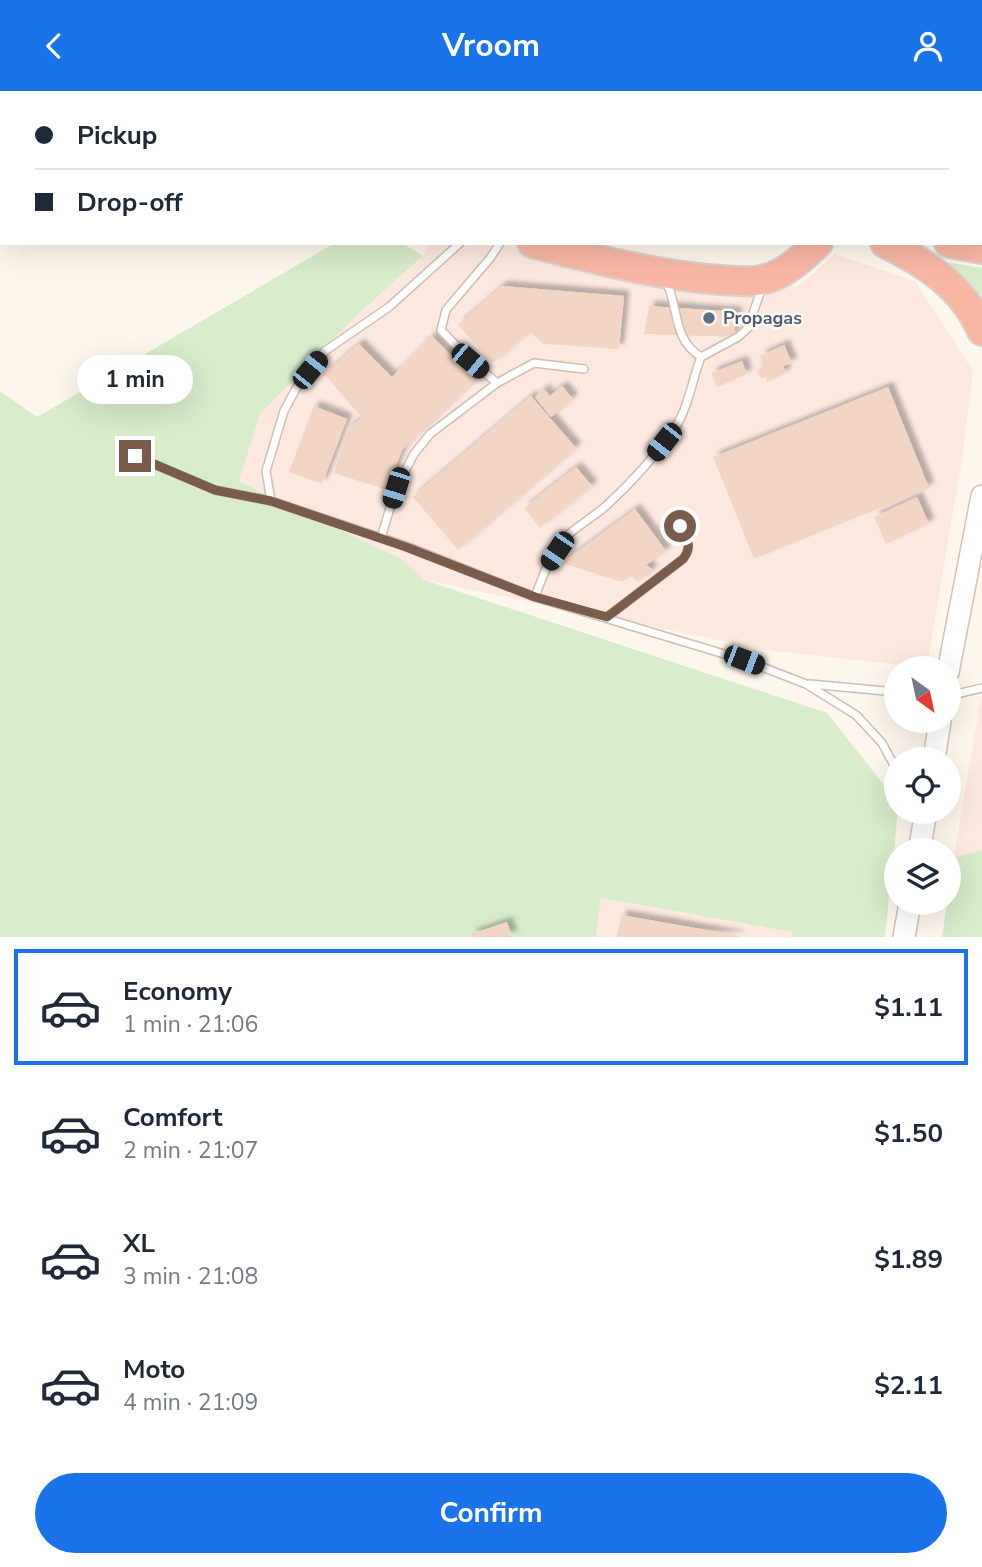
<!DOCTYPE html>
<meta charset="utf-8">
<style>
:root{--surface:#fff;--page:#f6f6f7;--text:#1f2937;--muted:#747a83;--line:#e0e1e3;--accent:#1a73e8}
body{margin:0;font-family:"Nunito Sans",sans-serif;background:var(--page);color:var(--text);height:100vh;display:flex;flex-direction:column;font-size:26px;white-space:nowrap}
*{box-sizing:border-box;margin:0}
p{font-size:23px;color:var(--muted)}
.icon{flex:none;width:38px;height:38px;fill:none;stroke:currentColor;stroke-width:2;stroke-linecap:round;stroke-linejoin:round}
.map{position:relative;height:846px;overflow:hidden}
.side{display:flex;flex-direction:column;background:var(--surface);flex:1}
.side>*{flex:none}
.hud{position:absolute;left:0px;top:0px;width:984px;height:154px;box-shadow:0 7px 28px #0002;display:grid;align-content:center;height:154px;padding:0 35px;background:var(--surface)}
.needle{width:46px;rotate:147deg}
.fabs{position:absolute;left:884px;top:565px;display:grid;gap:14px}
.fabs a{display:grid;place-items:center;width:77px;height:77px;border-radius:50%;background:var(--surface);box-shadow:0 7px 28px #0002;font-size:35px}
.end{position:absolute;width:32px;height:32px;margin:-16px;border:9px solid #7a5c4d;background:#fff;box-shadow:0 0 0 4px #fff}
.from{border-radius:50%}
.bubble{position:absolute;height:49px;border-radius:24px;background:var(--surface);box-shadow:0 7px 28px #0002;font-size:23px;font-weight:700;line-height:49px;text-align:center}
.car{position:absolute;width:21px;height:42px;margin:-21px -10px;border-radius:9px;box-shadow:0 0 5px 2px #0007;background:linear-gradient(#222 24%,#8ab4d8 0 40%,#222 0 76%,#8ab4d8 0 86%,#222 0)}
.hud b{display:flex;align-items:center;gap:24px;height:66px;font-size:26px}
.hud b+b{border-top:2px solid var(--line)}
.hud i{width:18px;height:18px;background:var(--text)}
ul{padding:12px 0 0;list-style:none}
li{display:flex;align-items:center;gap:21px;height:116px;margin:0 14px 10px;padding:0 21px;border:4px solid transparent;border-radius:0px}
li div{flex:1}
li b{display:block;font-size:26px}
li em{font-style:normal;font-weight:700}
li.selected{border-color:var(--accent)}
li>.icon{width:63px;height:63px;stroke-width:1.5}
.primary-button{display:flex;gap:14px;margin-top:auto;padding:14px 35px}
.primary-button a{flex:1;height:80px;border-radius:42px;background:var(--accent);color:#fff;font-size:28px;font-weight:700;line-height:80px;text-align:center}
header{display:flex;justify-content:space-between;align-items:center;height:91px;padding:0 35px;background:var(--accent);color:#fff;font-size:32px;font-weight:700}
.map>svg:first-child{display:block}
</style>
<header><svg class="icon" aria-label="back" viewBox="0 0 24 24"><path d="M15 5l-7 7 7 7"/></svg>Vroom<svg class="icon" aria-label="person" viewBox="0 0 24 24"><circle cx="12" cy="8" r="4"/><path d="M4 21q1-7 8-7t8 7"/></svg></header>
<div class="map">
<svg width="982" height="846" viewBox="0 0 982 846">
<defs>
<filter id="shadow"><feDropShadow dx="5.5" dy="-5.5" stdDeviation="2" flood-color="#0004"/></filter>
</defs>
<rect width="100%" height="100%" fill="#fdf6ec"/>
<path fill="#fde8e0" d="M429 152H517L798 195 835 163 915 190 973 280 963 362 927 577 767 559 424 489 403 469 239 390 260 323 355 226 423 166Z
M982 601V759L954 766Z
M601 807 793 841 792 846H596Z"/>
<path fill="#d8ecc9" d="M335 152H402L423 165 355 226 260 323 239 390 403 469 424 489 827 622 896 709V721H898L885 846H792V841L601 807 596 846H0V300L37 326Z
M940 170 982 177V213Z
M982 759V846H942L954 766Z"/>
<path fill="#f3d5c3" filter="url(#shadow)" d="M502 195 624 205 619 258 543 253 530 240 493 272 458 234Z
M649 215 737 221 733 246 644 243Z
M432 245 475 289 402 359 387 399 334 382 348 337 362 327 324 283 359 253 392 286Z
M784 254 792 272 783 275 786 282 767 291 765 286 761 288 757 279 764 275 760 265Z
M742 270 747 283 717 296 711 282Z
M562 295 573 308 551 326 535 306 544 298 550 305Z
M888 296 929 397 754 468 713 366Z
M531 305 576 357 458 459 413 406Z
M314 315 347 328 322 393 289 381Z
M576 376 592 395 540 437 524 417Z
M917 406 929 433 886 453 874 426Z
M635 418 666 460 646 474 653 479 638 491 632 485 622 491 562 472Z
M621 824 740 845 739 846H617Z
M507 831 512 846H472L471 843Z"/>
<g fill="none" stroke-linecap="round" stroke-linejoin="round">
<g stroke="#d1beb0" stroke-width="10">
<path id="lane" d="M665 188C680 216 671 247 701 266
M497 292 470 269 441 239 446 219 491 166 500 152
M135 365 215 399 271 410 406 455 535 506 744 569 806 593 856 624 882 652 896 678
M271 410 266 380 284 320 298 294 325 260 389 216 460 152
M381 447 396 397 414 363 430 343 497 292 534 272 584 278
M535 506C543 484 552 460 568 444 580 433 595 425 607 414 631 392 656 364 675 337 689 315 692 289 701 266L738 246 748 237 762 196
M607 526 683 468C693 455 687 448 680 435
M810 593 896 601
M948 605 982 597"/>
</g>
<g stroke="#d6c0b0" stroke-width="24">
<path id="secondary" d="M948 581 982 405
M934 668 940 630
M919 760 926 721
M904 846 910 812"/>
</g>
<g stroke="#dad1cd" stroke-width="32">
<path id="highway" d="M49 0 56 2
M686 0 703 2
M532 152C594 168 658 185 722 189 736 190 752 192 765 188 786 183 803 166 818 152
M885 152C926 172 963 196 982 240
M949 152 982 158"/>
</g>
<use href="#lane" stroke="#fff" stroke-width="7"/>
<use href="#secondary" stroke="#fff" stroke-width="21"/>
<use href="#highway" stroke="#f7b7a3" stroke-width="28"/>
</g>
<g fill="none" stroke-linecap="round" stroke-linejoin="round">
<path stroke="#7a5c4d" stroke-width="9" d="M135 365 215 399 271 410 406 456 535 506 607 526 683 468C693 455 687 448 680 435"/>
</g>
<circle fill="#5c6f8a" stroke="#fffaf3" stroke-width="2.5" cx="709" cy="227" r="7"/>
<g text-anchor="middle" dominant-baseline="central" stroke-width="5" stroke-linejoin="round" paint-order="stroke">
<g font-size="18" font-weight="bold" fill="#4e5e75" stroke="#fffaf3" text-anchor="start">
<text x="723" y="227">Propagas</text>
</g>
</g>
</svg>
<div class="fabs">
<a><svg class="needle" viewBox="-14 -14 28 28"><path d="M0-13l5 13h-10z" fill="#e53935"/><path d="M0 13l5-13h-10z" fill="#747a83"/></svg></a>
<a><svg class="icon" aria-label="locate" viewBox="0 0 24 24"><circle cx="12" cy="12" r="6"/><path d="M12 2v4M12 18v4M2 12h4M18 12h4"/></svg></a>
<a><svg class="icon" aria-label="layers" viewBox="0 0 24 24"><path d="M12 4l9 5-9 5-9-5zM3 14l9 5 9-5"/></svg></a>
</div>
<i class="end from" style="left:680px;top:435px"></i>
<i class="end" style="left:135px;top:365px"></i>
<div class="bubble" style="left:77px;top:264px;width:116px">1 min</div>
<i class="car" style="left:470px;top:270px;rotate:130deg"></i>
<i class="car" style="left:310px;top:279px;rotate:39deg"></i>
<i class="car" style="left:664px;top:351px;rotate:218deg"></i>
<i class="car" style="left:396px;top:397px;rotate:197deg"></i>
<i class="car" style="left:557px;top:460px;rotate:214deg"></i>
<i class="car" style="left:744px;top:569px;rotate:111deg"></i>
<div class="hud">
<b><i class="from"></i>Pickup</b>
<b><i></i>Drop-off</b>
</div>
</div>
<section class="side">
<ul>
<li class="selected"><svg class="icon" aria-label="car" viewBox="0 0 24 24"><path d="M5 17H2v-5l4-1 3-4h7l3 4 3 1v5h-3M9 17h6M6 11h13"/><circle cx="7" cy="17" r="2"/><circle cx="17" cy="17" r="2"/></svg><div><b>Economy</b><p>1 min · 21:06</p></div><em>$1.11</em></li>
<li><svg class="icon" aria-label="car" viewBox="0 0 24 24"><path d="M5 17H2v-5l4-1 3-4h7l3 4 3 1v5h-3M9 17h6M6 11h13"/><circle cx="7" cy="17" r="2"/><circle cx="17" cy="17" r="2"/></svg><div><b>Comfort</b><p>2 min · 21:07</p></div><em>$1.50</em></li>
<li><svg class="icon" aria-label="car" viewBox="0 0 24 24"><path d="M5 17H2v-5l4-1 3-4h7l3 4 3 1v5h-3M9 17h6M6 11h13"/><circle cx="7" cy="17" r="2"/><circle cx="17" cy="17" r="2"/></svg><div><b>XL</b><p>3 min · 21:08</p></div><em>$1.89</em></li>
<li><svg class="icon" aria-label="car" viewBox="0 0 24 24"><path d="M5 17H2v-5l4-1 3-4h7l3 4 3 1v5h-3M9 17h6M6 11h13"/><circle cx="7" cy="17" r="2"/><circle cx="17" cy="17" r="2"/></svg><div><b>Moto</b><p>4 min · 21:09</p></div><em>$2.11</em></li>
</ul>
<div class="primary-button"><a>Confirm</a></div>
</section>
